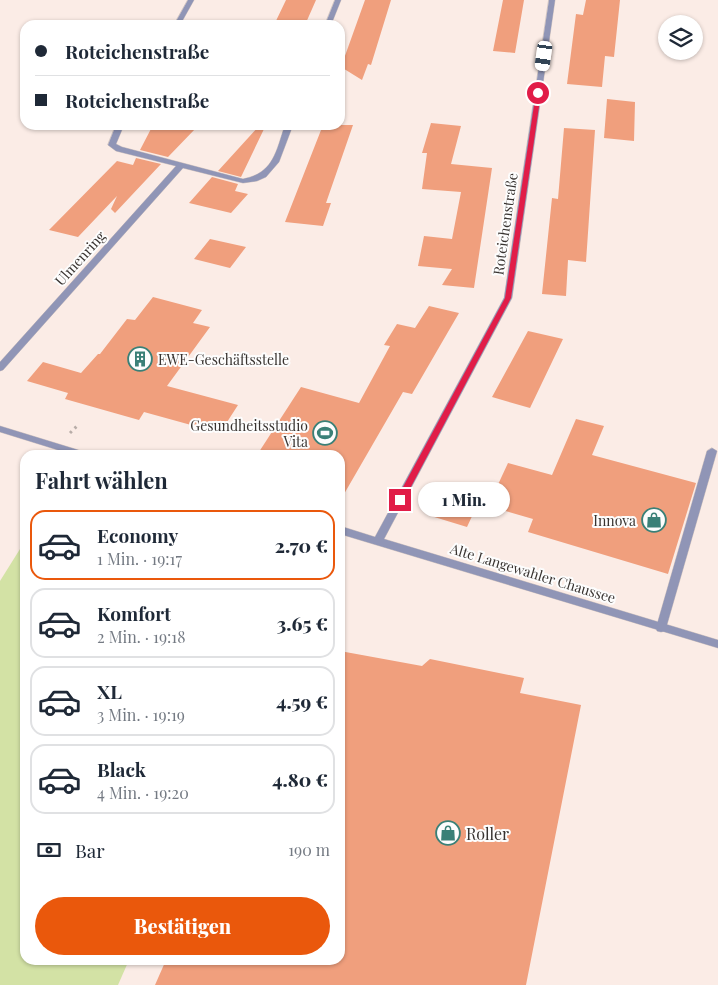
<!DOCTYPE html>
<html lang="de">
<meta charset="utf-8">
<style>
:root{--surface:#fff;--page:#f2f2f3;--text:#1f2937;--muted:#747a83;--line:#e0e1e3;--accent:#ea580c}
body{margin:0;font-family:"Playfair Display",serif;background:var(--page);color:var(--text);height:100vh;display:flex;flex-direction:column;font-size:19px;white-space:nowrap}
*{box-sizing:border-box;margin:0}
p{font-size:16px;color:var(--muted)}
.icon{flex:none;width:28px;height:28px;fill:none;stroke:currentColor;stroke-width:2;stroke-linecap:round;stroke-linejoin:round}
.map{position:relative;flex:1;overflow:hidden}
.sheet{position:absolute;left:20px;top:450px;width:325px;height:515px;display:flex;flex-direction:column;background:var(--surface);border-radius:15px;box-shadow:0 1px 4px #0004}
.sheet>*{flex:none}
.top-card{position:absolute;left:20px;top:20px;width:325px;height:110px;border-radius:15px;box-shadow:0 1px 4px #0004;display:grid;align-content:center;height:110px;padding:0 15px;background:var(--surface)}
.controls{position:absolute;left:658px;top:15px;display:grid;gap:10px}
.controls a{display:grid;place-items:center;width:45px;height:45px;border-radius:50%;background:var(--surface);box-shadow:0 1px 4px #0004;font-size:25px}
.end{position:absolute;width:22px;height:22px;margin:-11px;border:6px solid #e11d48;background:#fff;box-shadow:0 0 0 2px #fff}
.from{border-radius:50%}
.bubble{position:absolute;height:35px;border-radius:18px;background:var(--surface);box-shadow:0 1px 4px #0004;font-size:16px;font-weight:800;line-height:35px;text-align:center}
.car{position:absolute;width:15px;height:30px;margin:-15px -8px;border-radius:6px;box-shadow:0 0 4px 1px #0007;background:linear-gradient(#fff 24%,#345 0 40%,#fff 0 76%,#345 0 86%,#fff 0)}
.top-card b{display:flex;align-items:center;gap:18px;height:48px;font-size:19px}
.top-card b+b{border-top:1px solid var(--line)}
.top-card i{width:12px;height:12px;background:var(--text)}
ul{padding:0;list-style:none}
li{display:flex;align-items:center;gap:15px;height:70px;margin:0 10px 8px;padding:0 5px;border:2px solid var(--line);border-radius:15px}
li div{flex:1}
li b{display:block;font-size:19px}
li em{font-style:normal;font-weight:800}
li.on{border-color:var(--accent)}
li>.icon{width:45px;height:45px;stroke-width:1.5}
h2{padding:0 15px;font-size:22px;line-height:60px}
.pay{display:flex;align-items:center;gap:12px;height:55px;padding:0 15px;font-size:19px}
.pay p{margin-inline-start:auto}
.cta{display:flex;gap:10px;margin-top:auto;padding:10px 15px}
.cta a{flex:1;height:58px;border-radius:30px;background:var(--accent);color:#fff;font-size:20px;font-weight:800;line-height:58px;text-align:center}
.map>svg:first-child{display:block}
</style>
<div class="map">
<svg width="718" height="985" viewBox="0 0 718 985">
<rect width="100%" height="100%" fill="#fbece6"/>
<path fill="#d3e2a5" d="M25 541V960H129L118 985H0V581Z"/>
<path fill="#f09f7d" d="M286 0H316L305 25H274Z
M365 0H391L371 65 368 64 362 80 341 67Z
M503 0H524L515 53 493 51Z
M586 0H620L614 57 605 56 602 87 567 84 576 14 583 15Z
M607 99 635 102 634 141 604 138Z
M431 123 461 126 451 164 492 168 474 288 442 285 452 269 418 266 424 236 452 239 461 192 422 189 427 153H422Z
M153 125H186L185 127 196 128 168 157 140 150Z
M323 125H353L326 203H331L323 226 285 222Z
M259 126 264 129 241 177 218 171Z
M564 128 595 130 586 262 568 260 566 296 542 294 552 198 558 199Z
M136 158 161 164 115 213 111 209 117 196 78 237 49 230 117 161 133 165Z
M212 177 238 184 235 191 248 194 231 213 189 203Z
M210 239 246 247 230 268 194 259Z
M153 297 202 310 193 323 210 327 167 386 238 405 220 433 144 412 139 420 65 399 68 393 27 381 43 362 81 373 98 354H100L127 319 135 320Z
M429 306 459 313 412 394 403 392 340 501V455H257L301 387 359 403 390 346 384 345 397 324 415 328Z
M528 331 563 339 530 408 492 397Z
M576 419 604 426 592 455 696 483 668 574 528 532 533 519 488 506 508 463 552 475Z
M445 489 480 499 467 527 431 516Z
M340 651 422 666 430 659 524 678 520 693 581 705 526 985H155L166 960H340Z"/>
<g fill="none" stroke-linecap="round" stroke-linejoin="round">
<g stroke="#d4c7c2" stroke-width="1">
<path id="lane" d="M712 448 717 451 666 628 665 631 661 632 657 631 656 628 707 451Z"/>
</g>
<g stroke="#d4c7c2" stroke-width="1">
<path id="street" d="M188 0H194L180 25H174Z
M335 0H341L331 25H325Z
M549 0H555L512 298 384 539 718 640V648L340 534V526L375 537 504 298Z
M116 125H124L116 144 122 147 243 179C274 173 276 151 285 125H293L279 162 266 177 257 181 243 183 183 168 3 370 0 371V362L176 166 116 151 108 145Z
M0 426 88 453 90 455H74L0 432Z"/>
</g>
<path stroke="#b8ada8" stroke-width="3" stroke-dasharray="2.5 4" stroke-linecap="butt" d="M70 433 77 426"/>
<use href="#lane" fill="#9095b6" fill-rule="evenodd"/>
<use href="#street" fill="#9095b6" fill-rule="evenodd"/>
</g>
<path fill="#e11d48" d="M536 92 541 93 511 298 404 500 397 502 396 500 505 298Z"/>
<defs>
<g id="building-ring" transform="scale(1.25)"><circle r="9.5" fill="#fdfdfd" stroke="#3a8077" stroke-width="1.5"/><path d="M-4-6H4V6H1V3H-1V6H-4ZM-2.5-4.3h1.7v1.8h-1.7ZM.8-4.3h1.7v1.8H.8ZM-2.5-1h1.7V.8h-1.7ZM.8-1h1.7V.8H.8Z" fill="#3a8077"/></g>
<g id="stadium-ring" transform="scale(1.25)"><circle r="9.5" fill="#fdfdfd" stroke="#3a8077" stroke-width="1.5"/><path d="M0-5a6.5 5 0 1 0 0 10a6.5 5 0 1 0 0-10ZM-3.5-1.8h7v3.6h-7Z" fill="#3a8077"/></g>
<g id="shop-ring" transform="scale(1.25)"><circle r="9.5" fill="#fdfdfd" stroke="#3a8077" stroke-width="1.5"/><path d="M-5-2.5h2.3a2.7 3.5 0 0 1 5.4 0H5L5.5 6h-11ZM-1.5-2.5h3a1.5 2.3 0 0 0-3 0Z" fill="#3a8077"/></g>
</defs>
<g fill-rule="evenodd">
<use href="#building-ring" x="140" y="359"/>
<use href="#stadium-ring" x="325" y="433"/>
<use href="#shop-ring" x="654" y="520"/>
<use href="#shop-ring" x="448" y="833"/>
</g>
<g text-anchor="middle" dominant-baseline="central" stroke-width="4" stroke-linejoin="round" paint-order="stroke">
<g font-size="14" fill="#383330" stroke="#fdfdfd">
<text transform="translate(505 224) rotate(-82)">Roteichenstraße</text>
<text transform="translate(80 258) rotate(-48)">Ulmenring</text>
<text transform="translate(533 573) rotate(17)">Alte Langewahler Chaussee</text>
</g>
<g font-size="14" fill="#383330" stroke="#fdfdfd" text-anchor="end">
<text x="158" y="359" text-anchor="start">EWE-Geschäftsstelle</text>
<text x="308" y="425">Gesundheitsstudio<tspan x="308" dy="16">Vita</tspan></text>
<text x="636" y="520">Innova</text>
</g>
<g font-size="16" fill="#383330" stroke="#fdfdfd" text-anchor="start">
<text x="466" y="833">Roller</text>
</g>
</g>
</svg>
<div class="controls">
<a><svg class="icon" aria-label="layers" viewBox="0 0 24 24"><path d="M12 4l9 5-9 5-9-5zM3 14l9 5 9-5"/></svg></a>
</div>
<i class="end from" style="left:538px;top:93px"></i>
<i class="end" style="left:400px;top:500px"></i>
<div class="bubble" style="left:418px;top:482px;width:92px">1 Min.</div>
<i class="car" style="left:544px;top:56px;rotate:188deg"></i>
<div class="top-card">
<b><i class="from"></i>Roteichenstraße</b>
<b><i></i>Roteichenstraße</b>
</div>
<section class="sheet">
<h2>Fahrt wählen</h2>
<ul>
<li class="on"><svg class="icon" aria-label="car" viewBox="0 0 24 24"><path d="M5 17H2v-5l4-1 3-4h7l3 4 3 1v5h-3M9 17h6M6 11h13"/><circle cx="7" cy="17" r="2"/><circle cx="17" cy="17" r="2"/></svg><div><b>Economy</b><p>1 Min. · 19:17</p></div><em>2.70 €</em></li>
<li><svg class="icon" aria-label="car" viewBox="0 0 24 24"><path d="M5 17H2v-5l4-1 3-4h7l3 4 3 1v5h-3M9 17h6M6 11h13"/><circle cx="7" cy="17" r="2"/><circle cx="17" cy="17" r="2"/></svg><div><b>Komfort</b><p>2 Min. · 19:18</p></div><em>3.65 €</em></li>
<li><svg class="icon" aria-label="car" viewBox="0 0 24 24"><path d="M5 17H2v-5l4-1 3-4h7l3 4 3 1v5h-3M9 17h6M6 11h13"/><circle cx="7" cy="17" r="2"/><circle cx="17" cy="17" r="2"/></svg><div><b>XL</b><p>3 Min. · 19:19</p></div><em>4.59 €</em></li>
<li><svg class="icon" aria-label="car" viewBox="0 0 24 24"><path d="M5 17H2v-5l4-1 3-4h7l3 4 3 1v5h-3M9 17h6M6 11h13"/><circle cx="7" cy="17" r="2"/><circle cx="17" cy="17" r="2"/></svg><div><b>Black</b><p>4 Min. · 19:20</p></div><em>4.80 €</em></li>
</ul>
<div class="pay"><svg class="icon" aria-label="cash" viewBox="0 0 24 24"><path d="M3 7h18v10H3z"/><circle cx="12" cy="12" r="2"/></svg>Bar<p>190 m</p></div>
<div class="cta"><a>Bestätigen</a></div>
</section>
</div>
